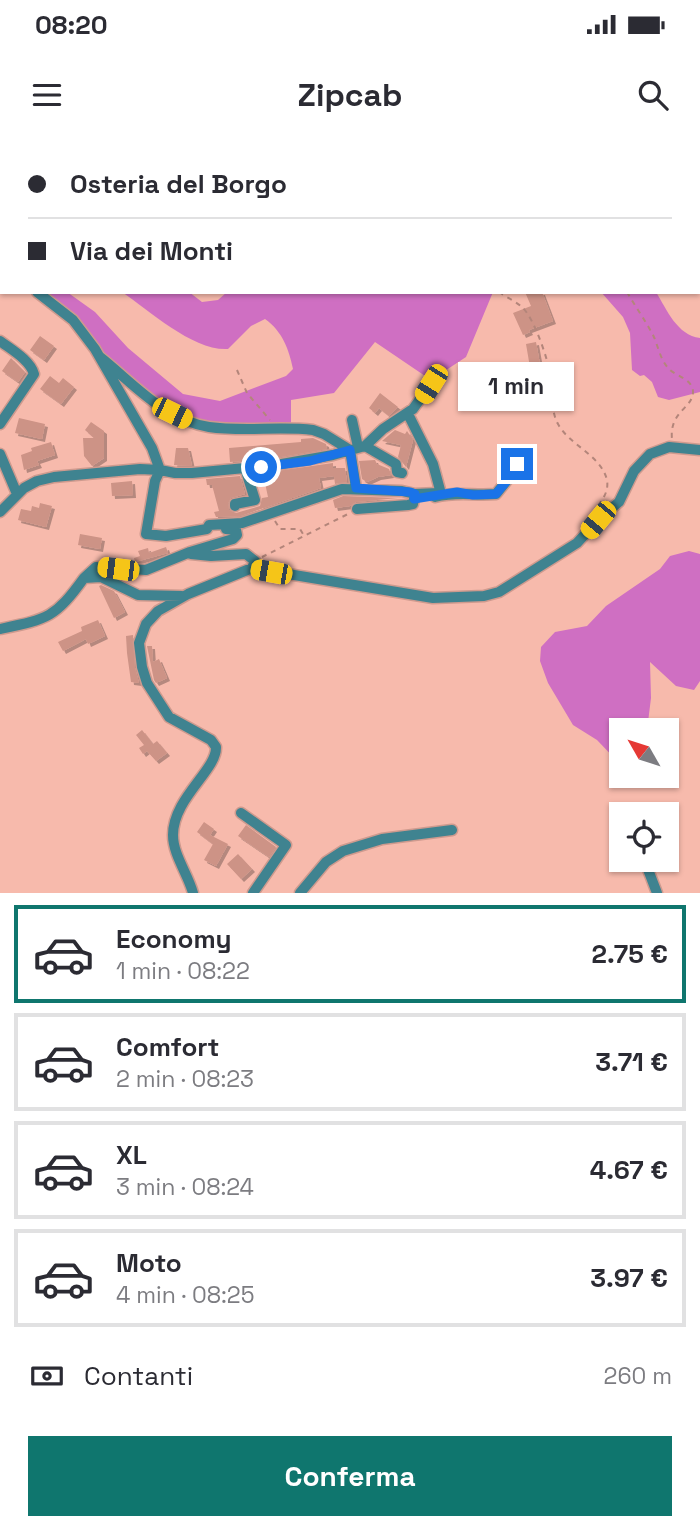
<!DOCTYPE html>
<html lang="it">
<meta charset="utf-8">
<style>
:root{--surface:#fff;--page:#f7f7f7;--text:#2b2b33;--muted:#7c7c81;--line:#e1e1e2;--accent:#0f766e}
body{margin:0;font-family:"Space Grotesk",sans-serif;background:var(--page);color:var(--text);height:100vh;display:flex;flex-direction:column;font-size:26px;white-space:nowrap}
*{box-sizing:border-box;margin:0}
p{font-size:23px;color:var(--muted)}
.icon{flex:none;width:38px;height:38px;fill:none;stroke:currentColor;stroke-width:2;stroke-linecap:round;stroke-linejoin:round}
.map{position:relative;height:753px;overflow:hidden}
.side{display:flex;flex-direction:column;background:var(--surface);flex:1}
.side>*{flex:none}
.banner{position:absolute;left:0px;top:0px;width:700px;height:154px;box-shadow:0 2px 5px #0004;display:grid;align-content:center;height:154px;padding:0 28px;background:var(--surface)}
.needle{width:46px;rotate:309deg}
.tools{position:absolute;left:609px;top:578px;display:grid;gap:14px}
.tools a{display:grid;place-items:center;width:70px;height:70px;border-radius:0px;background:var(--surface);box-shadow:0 2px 5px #0004;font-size:35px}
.end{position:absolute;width:32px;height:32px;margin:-16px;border:9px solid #1a73e8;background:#fff;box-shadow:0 0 0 4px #fff}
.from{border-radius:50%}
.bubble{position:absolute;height:49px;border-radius:0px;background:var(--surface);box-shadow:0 2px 5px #0004;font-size:23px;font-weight:800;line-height:49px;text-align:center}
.car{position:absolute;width:21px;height:42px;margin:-21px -10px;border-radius:9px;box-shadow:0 0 5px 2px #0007;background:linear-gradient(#f5c518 24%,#345 0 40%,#f5c518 0 76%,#345 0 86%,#f5c518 0)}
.banner b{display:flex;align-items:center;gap:24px;height:66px;font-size:26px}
.banner b+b{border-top:2px solid var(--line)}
.banner i{width:18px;height:18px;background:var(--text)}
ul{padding:12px 0 0;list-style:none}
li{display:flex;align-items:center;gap:21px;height:98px;margin:0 14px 10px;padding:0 14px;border:4px solid var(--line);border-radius:0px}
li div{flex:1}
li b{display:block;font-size:26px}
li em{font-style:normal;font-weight:800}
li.on{border-color:var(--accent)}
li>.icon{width:63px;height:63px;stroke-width:1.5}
.pay{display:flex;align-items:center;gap:18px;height:77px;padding:0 28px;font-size:26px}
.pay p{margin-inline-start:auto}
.cta{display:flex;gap:14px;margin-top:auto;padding:14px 28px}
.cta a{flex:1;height:80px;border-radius:0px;background:var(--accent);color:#fff;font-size:28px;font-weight:800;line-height:80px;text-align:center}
.status{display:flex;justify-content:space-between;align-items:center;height:49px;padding:0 35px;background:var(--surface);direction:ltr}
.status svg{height:19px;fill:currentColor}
header{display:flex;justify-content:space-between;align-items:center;height:91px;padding:0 28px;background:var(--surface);font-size:32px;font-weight:800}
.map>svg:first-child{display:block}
</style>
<div class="status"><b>08:20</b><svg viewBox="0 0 49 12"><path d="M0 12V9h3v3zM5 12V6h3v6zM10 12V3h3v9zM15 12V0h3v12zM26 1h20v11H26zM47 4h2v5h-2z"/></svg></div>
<header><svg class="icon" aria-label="menu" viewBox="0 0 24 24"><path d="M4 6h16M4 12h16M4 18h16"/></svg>Zipcab<svg class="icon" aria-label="search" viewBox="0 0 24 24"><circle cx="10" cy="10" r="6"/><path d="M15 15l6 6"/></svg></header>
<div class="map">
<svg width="700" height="753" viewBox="0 0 700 753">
<defs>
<filter id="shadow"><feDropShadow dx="3" dy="3" stdDeviation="0" flood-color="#0004"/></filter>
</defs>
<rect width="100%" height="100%" fill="#f7baac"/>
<path fill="#cf6fc2" d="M59 0H660L661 2H62Z
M45 152H67L95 172 128 208 183 254 220 261 286 236 293 229C289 209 282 191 265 179L251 186 228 209C193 211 150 171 122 152H189L202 162 218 160 227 152H493L466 217 431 240 375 202 334 253 291 260V285C263 285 233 288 205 283 146 271 84 195 45 152Z
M601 152H656C667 170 677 195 700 198V252L669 260 658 257 652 242 644 235 640 236 632 230 630 193 623 177Z
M689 411 700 414V541L694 550 676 546 650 522 651 558 647 590H621V625L597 600 573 585 548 543 540 521 541 507 555 492 587 486 606 466 660 429 670 416Z"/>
<path fill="#cd9386" filter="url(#shadow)" d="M525 152H542L553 181 529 190 530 192 523 195 513 173 531 166Z
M40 196 54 206 44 220 30 210Z
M536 202 544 247H546L549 260 544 262 538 253 537 244 533 245 526 204Z
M11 218 25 232 18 242 2 231Z
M50 236 59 243 63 238 74 247 61 264 40 249Z
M380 253 398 267 389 276 379 268 375 273 369 268Z
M19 278 45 284 42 299 15 293Z
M91 282 104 291V318L92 326 84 316 83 298H94L85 290Z
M395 290 405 294 407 291 413 300 406 327 398 317 401 305 382 301Z
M313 298 326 304 327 309 275 318 230 322 229 308 301 302V299Z
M51 302 55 315 37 321 39 325 24 330 21 315 32 311 31 308Z
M176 308H188L192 326 174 325Z
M375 320 377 324 389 329 391 335 378 337 367 342 362 339 359 321Z
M333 323V328H345L347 342 335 344 334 336 319 338 321 348 241 376 216 377 214 372 219 371 212 345H207L206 339 240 336 245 354 231 358 228 363 229 370 236 373 260 366 262 358 268 357 265 343 258 344 255 334Z
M132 341 133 355 112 356 111 343Z
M343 356 398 358 356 362 350 366 335 368 333 360Z
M40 363 52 366 46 387 18 380 21 369 31 371 32 366 39 368Z
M80 394 102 398 100 409 78 405Z
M166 407 168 413 135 422 134 418 140 416 138 411 148 408 149 413Z
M101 445 114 451 125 472 114 478 99 446Z
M98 480 105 496 88 504 86 499 63 511 58 502 82 491 81 487Z
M133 495 135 528 139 543 131 542 127 513 126 496Z
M147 506H152L153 522 159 519 167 538 156 543 154 540Z
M142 590 153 604 157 601 167 613 156 621 147 611 143 614 139 608 144 605 136 595Z
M204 682 214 689 210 695 228 704 216 726 204 720 213 704 197 692Z
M246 685 276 707 269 717 238 696Z
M238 714 252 729 241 739 227 724Z"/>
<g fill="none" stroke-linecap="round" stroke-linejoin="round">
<g stroke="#ce9a8e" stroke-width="13">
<path id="minor" d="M0 123 2 124
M37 152 73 180 95 209 152 308 160 330
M0 201C12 210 30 220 34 234L0 284
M100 217C134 244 164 280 209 287 243 292 279 286 313 290L324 294 350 310
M352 280 358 307
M365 306 396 324 397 332 402 333
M350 310 356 348
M0 314 17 354
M160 330 155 341 146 394 166 396 207 389 209 385 242 383 342 349 402 351 415 354 438 353 440 350 433 324 408 274
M435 357C458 351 473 356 496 354L509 338 519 318
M235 366V364L255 360 245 328
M357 369 408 365 413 364 414 359
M0 372 24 348 37 341 54 337 140 329 160 330 175 333H192L276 325 333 315 365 306 383 289 413 269 431 244
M226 389 236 390 237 395 233 399 190 412 191 414 211 416 246 414 255 421 252 428
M84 438 96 427 146 430 190 412
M0 489C48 479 55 478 84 438L101 437 138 455 182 456
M241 673 286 705 253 753
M644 719 657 753
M193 753C188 734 173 715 173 695 173 658 217 630 216 607L211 600 169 577 147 543 142 527 139 503 146 484 158 471 188 454 252 428 433 458 484 456 499 452 577 403 602 376 619 362 634 331 650 314 669 307 700 310
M300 753 326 722 343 711 382 699 452 690"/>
</g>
<path stroke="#b3857a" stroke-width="2" stroke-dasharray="5 5" stroke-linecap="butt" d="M503 0 504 2
M499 152C506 157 515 161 522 167 535 179 549 223 552 241 554 257 550 269 558 284 569 305 601 315 607 340 609 352 602 361 595 369
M627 152C635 166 645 180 653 195 658 205 660 220 669 229 676 236 692 239 693 251 694 268 669 271 672 299
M237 230 247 253 270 280
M275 381 280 389H300L303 394
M262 417 348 374"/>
<use href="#minor" stroke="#3f8390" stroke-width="10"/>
</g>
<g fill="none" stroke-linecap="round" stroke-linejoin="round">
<path stroke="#1a73e8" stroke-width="9" d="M261 327 310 321 350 310 356 348 410 352 415 354 414 359 457 352 473 355 496 354 509 338 517 324"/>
</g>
</svg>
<div class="tools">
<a><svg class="needle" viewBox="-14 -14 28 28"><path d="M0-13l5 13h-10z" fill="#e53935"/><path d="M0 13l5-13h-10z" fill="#7c7c81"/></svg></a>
<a><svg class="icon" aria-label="locate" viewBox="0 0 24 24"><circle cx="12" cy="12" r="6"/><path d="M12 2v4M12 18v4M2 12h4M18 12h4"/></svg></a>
</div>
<i class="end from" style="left:261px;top:327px"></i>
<i class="end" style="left:517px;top:324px"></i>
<div class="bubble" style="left:458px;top:222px;width:116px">1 min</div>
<i class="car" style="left:431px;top:244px;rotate:212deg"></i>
<i class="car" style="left:172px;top:273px;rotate:116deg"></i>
<i class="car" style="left:598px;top:380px;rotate:220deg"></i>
<i class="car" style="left:118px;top:429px;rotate:277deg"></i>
<i class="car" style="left:271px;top:432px;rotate:280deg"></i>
<div class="banner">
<b><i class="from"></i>Osteria del Borgo</b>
<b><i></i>Via dei Monti</b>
</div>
</div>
<section class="side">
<ul>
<li class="on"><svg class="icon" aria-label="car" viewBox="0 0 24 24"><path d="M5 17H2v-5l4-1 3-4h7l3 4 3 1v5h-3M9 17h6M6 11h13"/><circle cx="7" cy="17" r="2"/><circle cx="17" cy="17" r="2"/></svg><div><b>Economy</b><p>1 min · 08:22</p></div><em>2.75 €</em></li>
<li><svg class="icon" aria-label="car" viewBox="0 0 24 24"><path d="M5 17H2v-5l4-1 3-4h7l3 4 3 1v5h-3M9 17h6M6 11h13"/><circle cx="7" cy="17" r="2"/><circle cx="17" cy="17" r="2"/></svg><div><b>Comfort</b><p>2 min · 08:23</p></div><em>3.71 €</em></li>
<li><svg class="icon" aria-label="car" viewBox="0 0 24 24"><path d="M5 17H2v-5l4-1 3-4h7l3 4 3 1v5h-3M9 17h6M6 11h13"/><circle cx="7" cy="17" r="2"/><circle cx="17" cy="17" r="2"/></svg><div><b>XL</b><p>3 min · 08:24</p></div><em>4.67 €</em></li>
<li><svg class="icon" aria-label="car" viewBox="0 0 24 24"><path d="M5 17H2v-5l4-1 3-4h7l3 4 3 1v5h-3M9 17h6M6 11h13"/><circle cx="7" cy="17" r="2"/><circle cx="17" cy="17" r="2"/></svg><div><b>Moto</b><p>4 min · 08:25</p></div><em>3.97 €</em></li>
</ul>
<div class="pay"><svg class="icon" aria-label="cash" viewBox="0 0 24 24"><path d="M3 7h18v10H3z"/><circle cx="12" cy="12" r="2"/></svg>Contanti<p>260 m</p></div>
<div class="cta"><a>Conferma</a></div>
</section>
